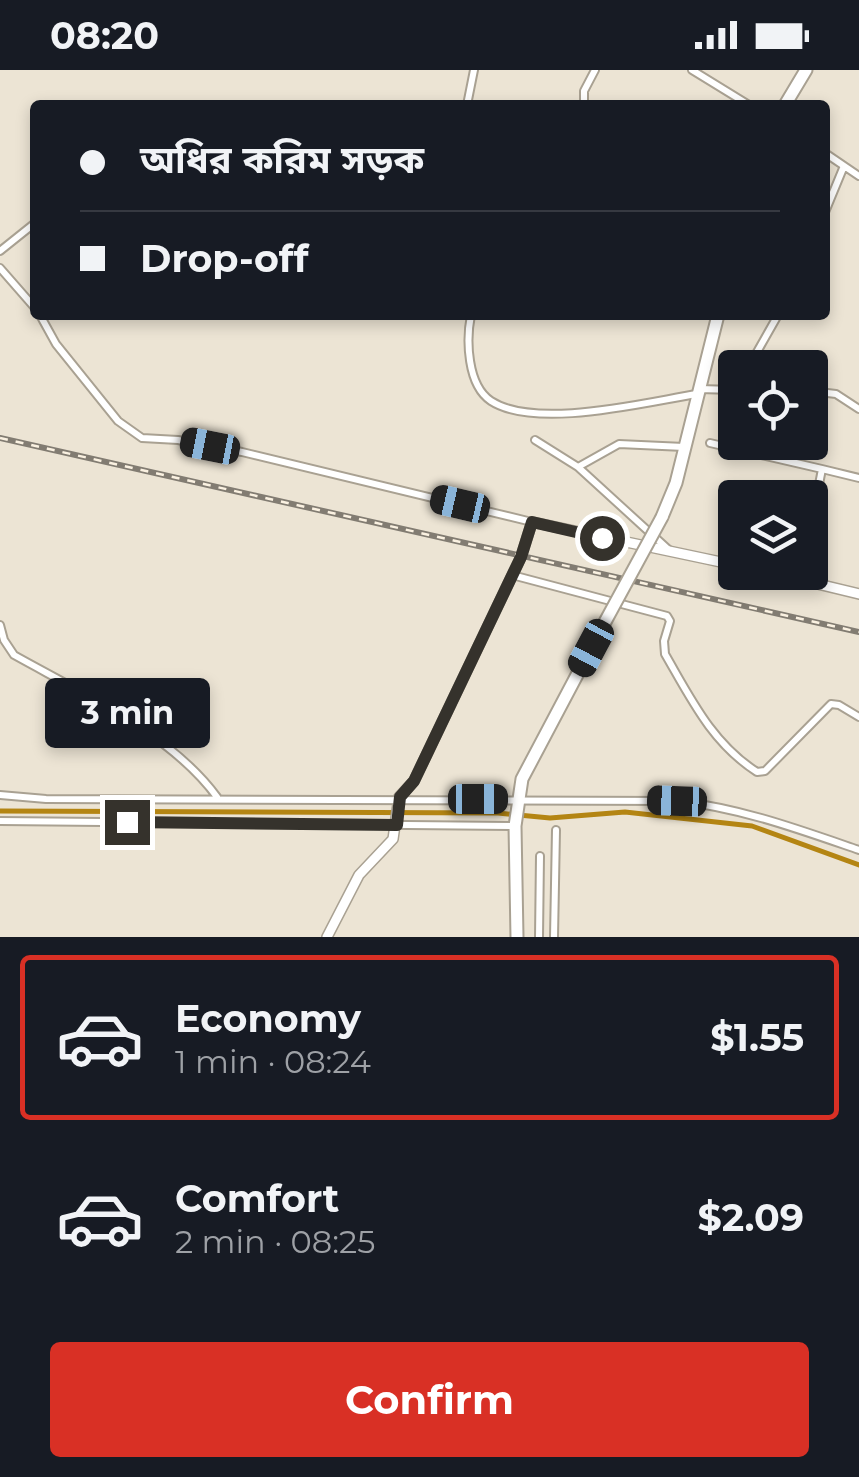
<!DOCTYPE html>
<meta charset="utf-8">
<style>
:root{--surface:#171b24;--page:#242831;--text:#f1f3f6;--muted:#9ea1a6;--line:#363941;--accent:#d93025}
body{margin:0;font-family:Montserrat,"Noto Sans Bengali",sans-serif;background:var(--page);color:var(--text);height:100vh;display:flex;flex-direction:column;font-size:38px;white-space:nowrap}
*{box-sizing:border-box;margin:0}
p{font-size:32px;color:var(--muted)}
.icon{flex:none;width:55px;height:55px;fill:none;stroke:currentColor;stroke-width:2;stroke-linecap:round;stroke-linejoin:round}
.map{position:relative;height:867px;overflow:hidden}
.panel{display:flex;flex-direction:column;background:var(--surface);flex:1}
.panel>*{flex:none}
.banner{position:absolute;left:30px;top:30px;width:800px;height:220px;border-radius:10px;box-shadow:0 5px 15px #0003;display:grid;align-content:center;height:220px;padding:0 50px;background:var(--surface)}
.tools{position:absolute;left:718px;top:280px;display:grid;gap:20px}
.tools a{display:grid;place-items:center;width:110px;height:110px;border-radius:10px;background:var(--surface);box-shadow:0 5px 15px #0003;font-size:50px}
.end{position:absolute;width:45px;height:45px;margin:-22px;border:12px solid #35322c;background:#fff;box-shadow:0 0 0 5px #fff}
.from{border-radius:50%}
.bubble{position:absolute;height:70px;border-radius:10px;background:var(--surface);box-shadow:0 5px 15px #0003;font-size:32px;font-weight:700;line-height:70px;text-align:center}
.car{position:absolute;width:30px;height:60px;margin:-30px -15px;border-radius:12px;box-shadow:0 0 8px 2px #0007;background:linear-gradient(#222 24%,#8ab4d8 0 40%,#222 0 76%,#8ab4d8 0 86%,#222 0)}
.banner b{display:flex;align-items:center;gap:35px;height:95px;font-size:38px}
.banner b+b{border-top:2px solid var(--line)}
.banner i{width:25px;height:25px;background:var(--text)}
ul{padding:18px 0 0;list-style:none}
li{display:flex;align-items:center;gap:30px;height:165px;margin:0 20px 15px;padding:0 30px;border:5px solid transparent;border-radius:10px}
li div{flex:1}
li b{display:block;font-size:38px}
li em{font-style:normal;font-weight:700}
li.selected{border-color:var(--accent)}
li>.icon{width:90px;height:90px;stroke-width:1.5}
.primary-button{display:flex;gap:20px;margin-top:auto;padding:20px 50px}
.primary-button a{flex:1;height:115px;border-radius:10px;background:var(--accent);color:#fff;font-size:40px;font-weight:700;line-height:115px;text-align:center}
.status{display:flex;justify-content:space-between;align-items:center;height:70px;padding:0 50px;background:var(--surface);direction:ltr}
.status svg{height:28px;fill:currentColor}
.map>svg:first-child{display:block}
</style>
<div class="status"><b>08:20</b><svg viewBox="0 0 49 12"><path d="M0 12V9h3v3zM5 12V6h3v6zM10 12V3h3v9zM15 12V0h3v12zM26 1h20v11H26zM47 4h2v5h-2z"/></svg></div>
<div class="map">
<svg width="859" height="867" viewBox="0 0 859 867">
<rect width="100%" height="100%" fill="#ece4d4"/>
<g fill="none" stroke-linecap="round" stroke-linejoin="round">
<path stroke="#b48513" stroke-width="5" d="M0 741 498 743 550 748 625 742 752 756 859 795"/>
<g stroke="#a9a192" stroke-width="10">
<path id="minor" d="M692 0 749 35
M467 35 474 0
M584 35V21L595 0
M825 83 859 106
M825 142 844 96
M0 181 35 153
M0 198 35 238
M40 245 56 274 118 351 142 368 178 370 242 382 532 452
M471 245C466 270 467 315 491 331 536 360 646 332 697 324
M748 298 778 245
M699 319 735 320
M810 321 836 324 859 339
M535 370 578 397 670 481
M710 373 822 399 810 460
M578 397 619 374 684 377
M822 399 859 408
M512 505 667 546 670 551 664 571 665 584C691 629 712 673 757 702L765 701 831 634 839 635 859 647
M0 555 4 570 14 585C82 623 171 664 217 727
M0 725 46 729 677 731C741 738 798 759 859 780
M0 751 514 756
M539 867 540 786
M554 867 556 760"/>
</g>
<g stroke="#a9a192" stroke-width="12">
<path id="major" d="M768 502 859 524
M327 867 359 805 393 769 399 727 414 711 521 487 532 452 735 495"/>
</g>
<g stroke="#a9a192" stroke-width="15">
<path id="highway" d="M785 35 806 0
M662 447 676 413 718 245
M517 867 515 756 522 709 605 552"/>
</g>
<use href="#minor" stroke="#fff" stroke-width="6"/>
<use href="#major" stroke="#fff" stroke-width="9"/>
<use href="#highway" stroke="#fff" stroke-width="11"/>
<g stroke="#827c72" stroke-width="6">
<path id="rail" d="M0 368 859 562"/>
</g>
<use href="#rail" stroke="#faf1e1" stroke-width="2.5" stroke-dasharray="8" stroke-linecap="butt"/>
<g stroke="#a9a192" stroke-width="15" stroke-linecap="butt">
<path id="highway-bridge" d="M605 552 662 447"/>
</g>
<use href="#highway-bridge" stroke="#fff" stroke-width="11"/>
</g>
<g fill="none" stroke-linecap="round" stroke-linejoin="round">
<path stroke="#35322c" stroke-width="12" d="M127 752 397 755 400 727 414 711 521 487 532 452 602 468"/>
</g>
</svg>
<div class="tools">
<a><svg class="icon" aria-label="locate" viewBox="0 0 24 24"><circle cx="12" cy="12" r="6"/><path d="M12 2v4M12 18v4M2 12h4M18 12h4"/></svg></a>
<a><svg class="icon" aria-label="layers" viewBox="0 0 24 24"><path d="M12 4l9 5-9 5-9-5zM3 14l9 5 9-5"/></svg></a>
</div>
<i class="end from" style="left:602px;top:468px"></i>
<i class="end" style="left:127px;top:752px"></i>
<div class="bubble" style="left:45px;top:608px;width:165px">3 min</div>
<i class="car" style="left:210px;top:376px;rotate:281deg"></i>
<i class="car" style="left:460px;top:434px;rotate:283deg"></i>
<i class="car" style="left:591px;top:578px;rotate:208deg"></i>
<i class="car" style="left:478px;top:729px;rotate:90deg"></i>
<i class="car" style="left:677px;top:731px;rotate:272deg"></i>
<div class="banner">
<b><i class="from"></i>অধির করিম সড়ক</b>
<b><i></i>Drop-off</b>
</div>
</div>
<section class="panel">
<ul>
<li class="selected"><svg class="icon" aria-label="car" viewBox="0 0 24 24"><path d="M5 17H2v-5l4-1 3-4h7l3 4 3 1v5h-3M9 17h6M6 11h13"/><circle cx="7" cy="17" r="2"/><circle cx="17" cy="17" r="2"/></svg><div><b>Economy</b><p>1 min · 08:24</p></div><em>$1.55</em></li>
<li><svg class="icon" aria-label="car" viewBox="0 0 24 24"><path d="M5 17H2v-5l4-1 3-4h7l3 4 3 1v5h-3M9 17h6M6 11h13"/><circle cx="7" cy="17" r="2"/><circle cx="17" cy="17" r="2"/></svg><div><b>Comfort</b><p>2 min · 08:25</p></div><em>$2.09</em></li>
</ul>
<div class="primary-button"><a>Confirm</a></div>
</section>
